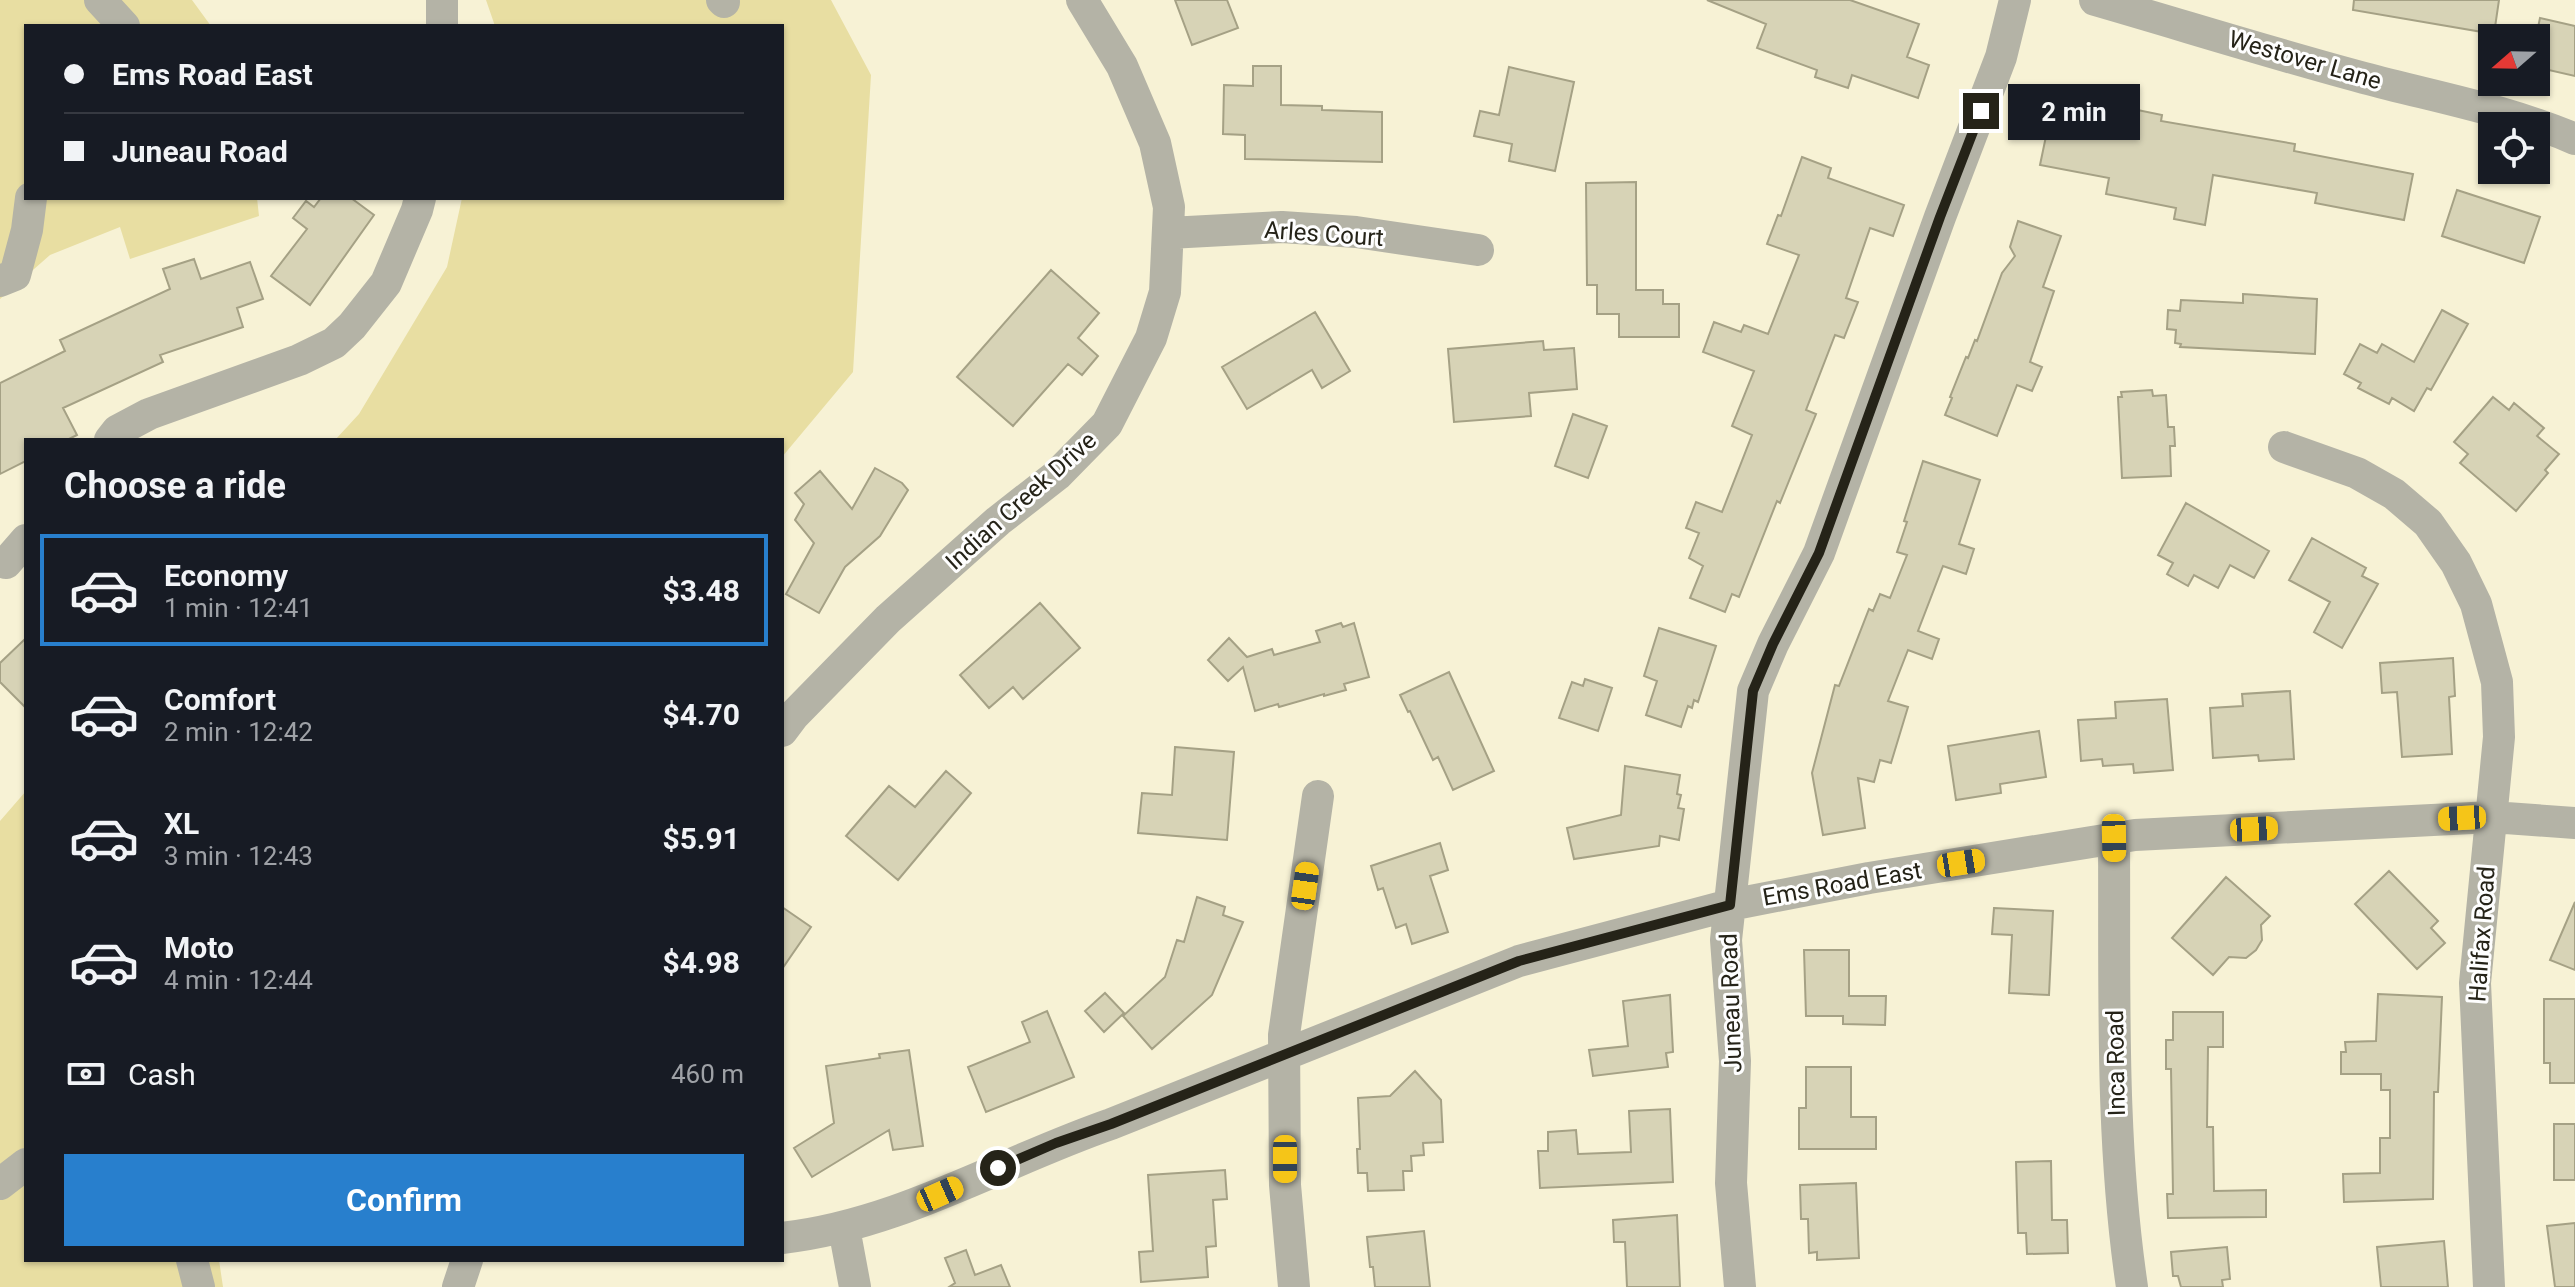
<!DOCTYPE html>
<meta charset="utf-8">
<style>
:root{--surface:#171b24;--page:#242831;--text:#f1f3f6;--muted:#9ea1a6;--line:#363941;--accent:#287fcd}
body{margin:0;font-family:Roboto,sans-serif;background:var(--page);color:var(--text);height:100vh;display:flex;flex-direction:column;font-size:30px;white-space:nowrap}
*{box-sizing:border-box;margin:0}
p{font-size:26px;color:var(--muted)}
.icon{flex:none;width:44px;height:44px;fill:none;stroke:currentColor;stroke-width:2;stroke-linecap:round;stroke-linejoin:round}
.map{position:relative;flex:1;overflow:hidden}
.details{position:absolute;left:24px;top:438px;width:760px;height:824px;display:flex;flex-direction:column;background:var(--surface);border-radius:0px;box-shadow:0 2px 6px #0004}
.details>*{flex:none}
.hud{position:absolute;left:24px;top:24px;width:760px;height:176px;border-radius:0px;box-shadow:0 2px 6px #0004;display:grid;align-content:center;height:176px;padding:0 40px;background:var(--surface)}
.needle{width:52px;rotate:250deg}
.buttons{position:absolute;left:2478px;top:24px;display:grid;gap:16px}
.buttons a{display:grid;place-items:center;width:72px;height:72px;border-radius:0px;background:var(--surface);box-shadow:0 2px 6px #0004;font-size:40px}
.end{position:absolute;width:36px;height:36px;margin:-18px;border:10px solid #252318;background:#fff;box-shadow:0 0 0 4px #fff}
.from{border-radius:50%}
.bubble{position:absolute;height:56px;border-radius:0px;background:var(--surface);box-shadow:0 2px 6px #0004;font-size:26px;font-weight:700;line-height:56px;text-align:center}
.car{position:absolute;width:24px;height:48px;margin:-24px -12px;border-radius:10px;box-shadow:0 0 6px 2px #0007;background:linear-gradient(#f5c518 24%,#345 0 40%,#f5c518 0 76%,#345 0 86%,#f5c518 0)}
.hud b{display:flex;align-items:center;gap:28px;height:76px;font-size:30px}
.hud b+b{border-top:2px solid var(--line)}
.hud i{width:20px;height:20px;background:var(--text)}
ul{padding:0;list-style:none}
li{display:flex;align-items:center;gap:24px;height:112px;margin:0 16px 12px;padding:0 24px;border:4px solid transparent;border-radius:0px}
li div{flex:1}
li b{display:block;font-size:30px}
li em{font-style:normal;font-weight:700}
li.active{border-color:var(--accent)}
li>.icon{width:72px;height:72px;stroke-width:1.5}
h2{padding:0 40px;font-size:36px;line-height:96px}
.pay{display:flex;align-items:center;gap:20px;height:88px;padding:0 40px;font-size:30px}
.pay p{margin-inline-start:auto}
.cta{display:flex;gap:16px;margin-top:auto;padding:16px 40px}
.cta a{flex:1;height:92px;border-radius:0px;background:var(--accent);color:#fff;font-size:32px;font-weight:700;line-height:92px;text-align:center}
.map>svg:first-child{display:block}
</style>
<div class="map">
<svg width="2575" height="1287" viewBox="0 0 2575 1287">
<rect width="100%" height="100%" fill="#f7f2d5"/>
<path fill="#e8dea2" d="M0 0H192L211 26H26V198H257L259 216 130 259 120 227 50 255 0 299Z
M486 0H831L871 75 853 372 782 457V440H335L359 414 447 267 462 198H782V26H495Z
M26 791V1260H219L223 1287H0V821Z"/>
<path fill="#d7d3b6" stroke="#a5a185" stroke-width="2" d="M1175 0H1227L1238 28 1192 45Z
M1707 0H1850L1919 24 1907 57 1929 65 1918 98 1852 75 1848 88 1815 77 1817 70 1757 48 1766 24Z
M2354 0H2499L2494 34 2353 10Z
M2540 18 2575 26V76L2536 67V37Z
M1253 66H1281V105L1322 106V110L1382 112V162L1245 159V135L1223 134 1224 85 1253 86Z
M1509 67 1574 82 1555 171 1509 161 1512 144 1474 136 1480 111 1499 115Z
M2055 93 2162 115 2161 121 2295 144 2294 151 2413 174 2404 220 2315 203 2317 193 2213 175 2205 225 2174 219 2176 208 2106 194 2109 178 2040 165Z
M1802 157 1831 168 1828 178 1904 205 1893 236 1870 228 1846 298 1858 302 1844 338 1835 335 1806 410 1816 414 1780 503 1777 501 1739 597 1732 594 1725 612 1690 598 1703 566 1689 558 1699 533 1686 528 1696 502 1722 512 1752 435 1732 426 1754 371 1703 352 1714 322 1741 332 1744 325 1768 334 1799 255 1767 244 1778 215 1781 216Z
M1636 182V290H1663V304H1679V337H1619V314H1597V285H1587L1586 183Z
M2457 190 2540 217 2524 263 2442 236Z
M321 198H351L374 215 310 305 271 276 307 229 293 218 306 201 314 207Z
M2018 221 2061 236 2043 287 2054 291 2030 362 2042 367 2032 391 2017 385 1997 436 1945 415 1952 398 1950 397 1966 357 1968 358 1975 340 1977 341 2002 273 2015 256 2010 247Z
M194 259 201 279 250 262 263 299 237 308 243 327 160 355 163 362 63 408 77 435 67 440H26V461L0 474V383L65 351 60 340 170 289 163 269Z
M1051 270 1099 313 1078 338 1098 356 1082 375 1068 364 1013 426 957 377Z
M2243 294 2317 299 2315 354 2180 347 2181 344 2175 343 2176 330 2167 329 2168 310 2180 311 2181 300 2243 303Z
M2442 310 2468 324 2431 390 2427 388 2414 411 2392 398 2389 404 2358 388 2361 383 2344 374 2360 344 2377 353 2382 344 2414 362Z
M1315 312 1350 371 1322 388 1312 370 1247 409 1222 367Z
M1543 341 1544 350 1574 348 1577 389 1529 393 1531 416 1454 422 1448 349Z
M2152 390 2153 396 2166 395 2168 427H2174L2175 446H2170L2171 476 2122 478 2118 397H2122L2121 392Z
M2493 397 2509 410 2514 403 2544 428 2537 436 2559 454 2545 470 2548 473 2516 511 2460 463 2468 454 2454 442Z
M1573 414 1607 426 1588 478 1555 466Z
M1923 461 1980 480 1959 544 1974 549 1966 574 1943 566 1918 631 1939 639 1932 659 1908 650 1888 701 1908 707 1891 763 1880 760 1874 782 1858 778 1865 828 1823 835 1812 773 1835 685 1839 686 1869 609 1873 611 1880 594 1890 598 1907 555 1897 552 1907 522 1904 521Z
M875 468 902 483 908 490 880 536 845 567 819 613 786 594 814 543 795 520 804 504 795 493 820 471 852 509Z
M2186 503 2269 551 2254 578 2230 565 2218 588 2194 575 2188 586 2167 574 2173 563 2158 555Z
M2312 538 2366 568 2362 576 2378 584 2342 648 2314 632 2330 602 2289 580Z
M1040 603 1080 648 1023 699 1013 687 989 708 960 675Z
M1341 623 1343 627 1354 623 1369 677 1344 684 1346 690 1324 696V694L1279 707 1278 704 1255 711 1243 667 1228 681 1208 660 1229 638 1247 657 1272 649 1274 655 1320 642 1316 631Z
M1659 628 1716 646 1698 702 1694 700 1692 708 1688 706 1681 727 1646 715 1657 681 1644 676Z
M26 638V708L0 682V663Z
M2453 658 2455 696 2449 697 2452 754 2402 757 2397 692 2382 693 2380 663Z
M1449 672 1494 771 1453 790 1438 757 1433 760 1410 711 1408 712 1400 695Z
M1585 679 1612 688 1598 731 1559 718 1572 682 1583 686Z
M2290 691 2294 759 2259 761 2258 755 2213 758 2210 708 2243 706 2242 694Z
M2167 699 2173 770 2134 773 2133 764 2103 766 2102 759 2081 761 2078 720 2116 718 2115 702Z
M2039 731 2046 777 2000 784 2001 793 1956 800 1948 746Z
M1175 747 1234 752 1227 840 1138 833 1142 793 1172 795Z
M1625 766 1680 775 1677 794 1681 795 1678 808 1684 809 1679 840 1660 836 1659 846 1574 859 1567 828 1621 815Z
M946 771 971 793 898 880 846 836 889 786 915 807Z
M1440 843 1448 870 1430 876 1448 932 1412 944 1406 924 1396 928 1383 888 1378 890 1371 866Z
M2389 871 2438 921 2431 928 2445 943 2417 969 2355 904Z
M2226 877 2270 916 2261 925 2262 940 2256 950 2246 958 2229 957 2213 975 2172 938Z
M1197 897 1225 907 1223 915 1243 922 1212 995 1152 1049 1123 1016 1165 977 1177 940 1184 942Z
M2575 902V970L2550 960Z
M782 907 811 927 782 969Z
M1994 908 2053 911 2049 995 2009 993 2012 935 1992 934Z
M1804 950H1849V996H1886L1885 1025 1843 1024V1016H1806Z
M1105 993 1124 1013 1104 1032 1085 1011Z
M2378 994 2442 997 2438 1092H2434L2433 1199 2344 1202 2343 1174 2380 1173V1138H2390V1090H2381V1074H2341V1052H2346L2345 1042 2376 1041Z
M1670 995 1673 1052 1666 1053 1668 1067 1593 1076 1589 1050 1628 1046 1623 1001Z
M2544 999H2575V1083H2550V1063H2544Z
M1047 1011 1074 1077 986 1112 968 1067 1030 1042 1022 1022Z
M2173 1012H2223V1047H2208L2207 1127H2213L2214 1191 2266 1190V1217L2168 1218 2167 1194H2173L2171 1069H2166V1040H2173Z
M909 1050 923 1146 893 1150 889 1130 812 1177 794 1148 834 1123 826 1066 880 1058 879 1054Z
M1806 1067H1851V1117H1876V1149H1799V1108H1806Z
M1415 1071 1441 1100 1443 1142 1423 1143 1424 1155 1411 1156 1412 1171H1403L1404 1190 1368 1191 1367 1173H1358L1357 1149H1360L1358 1098 1390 1096Z
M1670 1109 1673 1182 1540 1188 1538 1151H1548V1132L1576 1130 1578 1154 1631 1152 1629 1111Z
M2554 1124H2575V1180H2554Z
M2051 1161 2052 1220H2067L2068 1253 2027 1254 2026 1233H2018L2016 1162Z
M1225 1170 1227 1199 1213 1200 1216 1246 1206 1247 1208 1277 1141 1282 1139 1252 1153 1251 1148 1175Z
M1856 1183 1859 1258 1817 1260V1252L1809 1253 1808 1219H1801L1800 1185Z
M1677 1215 1680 1287H1627L1625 1242H1614L1613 1220Z
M2575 1223V1287H2555L2547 1226Z
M1424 1231 1430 1287H1375L1373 1267H1370L1367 1237Z
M2444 1241 2448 1287H2381L2377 1247Z
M2227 1247 2230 1279 2222 1280 2223 1287H2181L2178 1276H2173L2171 1252Z
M966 1250 975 1275 1001 1265 1010 1287H949L955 1283 945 1258Z"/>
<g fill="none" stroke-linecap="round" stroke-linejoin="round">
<path stroke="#b4b3a6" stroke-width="32" d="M100 0 124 26
M722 0 724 2
M2095 0C2185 26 2274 54 2364 78 2435 97 2508 110 2575 139
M442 26V0
M1169 233 1282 227 1356 232 1478 250
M0 281 15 275 27 230 31 198
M110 440 117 431 149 414 299 360 334 343 352 326 386 283 417 210 420 198
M2284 447 2357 473 2394 494 2428 523 2456 563 2476 604 2497 682 2499 737 2475 983 2489 1287
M6 563 26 540
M782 731 794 715 888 619 998 521 1057 475 1107 424 1151 338 1165 292 1169 207 1155 143 1122 66 1082 0
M2114 838C2115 988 2110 1139 2132 1287
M0 1184 26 1164
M844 1228 855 1287
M782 1238C899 1225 1001 1162 1111 1124L1519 961 1730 905 1869 878 2135 835 2492 817 2575 823
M192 1260 199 1287
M458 1287 467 1260
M1294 1287 1285 1185 1284 1035 1318 796
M1740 1287 1731 1183 1735 1061 1726 940 1753 691 1773 644 1819 553 1940 217 2001 57 2015 0"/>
</g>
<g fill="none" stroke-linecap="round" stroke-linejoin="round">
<path stroke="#252318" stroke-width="10" d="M998 1168 1056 1143 1111 1124 1519 961 1730 905 1753 691 1773 644 1819 553 1940 217 1981 111"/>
</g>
<g text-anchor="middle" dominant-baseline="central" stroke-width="6" stroke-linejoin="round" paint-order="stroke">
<g font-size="24" fill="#252318" stroke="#fefefe">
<text transform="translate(2305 60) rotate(16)">Westover Lane</text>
<text transform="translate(1324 234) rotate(4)">Arles Court</text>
<text transform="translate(1021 501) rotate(-42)">Indian Creek Drive</text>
<text transform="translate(1842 884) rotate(-10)">Ems Road East</text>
<text transform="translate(2482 934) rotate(-86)">Halifax Road</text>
<text transform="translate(1731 1003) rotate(-92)">Juneau Road</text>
<text transform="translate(2116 1063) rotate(-91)">Inca Road</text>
</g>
</g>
</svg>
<div class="buttons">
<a><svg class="needle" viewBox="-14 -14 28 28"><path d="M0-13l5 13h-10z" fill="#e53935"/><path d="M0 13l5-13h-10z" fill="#9ea1a6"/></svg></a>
<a><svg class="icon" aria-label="locate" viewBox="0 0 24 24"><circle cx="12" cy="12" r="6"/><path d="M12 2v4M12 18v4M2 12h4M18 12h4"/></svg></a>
</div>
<i class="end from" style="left:998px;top:1168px"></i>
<i class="end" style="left:1981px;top:111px"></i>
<div class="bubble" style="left:2008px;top:84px;width:132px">2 min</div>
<i class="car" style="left:2462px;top:818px;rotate:267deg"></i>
<i class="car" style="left:2254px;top:829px;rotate:87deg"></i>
<i class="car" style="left:2114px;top:838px;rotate:179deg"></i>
<i class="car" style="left:1961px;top:863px;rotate:81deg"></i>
<i class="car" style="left:1305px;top:886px;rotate:8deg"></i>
<i class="car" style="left:1285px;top:1159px;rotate:180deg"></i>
<i class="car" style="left:940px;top:1194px;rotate:66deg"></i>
<div class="hud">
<b><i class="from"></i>Ems Road East</b>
<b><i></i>Juneau Road</b>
</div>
<section class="details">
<h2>Choose a ride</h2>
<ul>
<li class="active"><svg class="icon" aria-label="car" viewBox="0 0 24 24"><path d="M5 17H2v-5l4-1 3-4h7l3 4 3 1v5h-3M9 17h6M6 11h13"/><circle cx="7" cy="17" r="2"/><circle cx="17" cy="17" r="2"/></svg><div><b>Economy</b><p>1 min · 12:41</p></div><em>$3.48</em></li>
<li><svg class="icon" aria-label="car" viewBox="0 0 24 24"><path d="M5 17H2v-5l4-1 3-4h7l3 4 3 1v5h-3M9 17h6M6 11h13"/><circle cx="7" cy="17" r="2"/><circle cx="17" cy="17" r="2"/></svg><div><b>Comfort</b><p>2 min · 12:42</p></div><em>$4.70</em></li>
<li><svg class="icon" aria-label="car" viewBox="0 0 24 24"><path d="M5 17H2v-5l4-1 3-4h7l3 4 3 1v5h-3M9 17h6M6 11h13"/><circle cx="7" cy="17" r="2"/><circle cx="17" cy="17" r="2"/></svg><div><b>XL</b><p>3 min · 12:43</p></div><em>$5.91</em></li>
<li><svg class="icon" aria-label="car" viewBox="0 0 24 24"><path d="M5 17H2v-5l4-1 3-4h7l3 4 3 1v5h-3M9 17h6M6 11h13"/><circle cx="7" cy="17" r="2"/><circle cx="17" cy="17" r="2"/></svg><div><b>Moto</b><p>4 min · 12:44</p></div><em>$4.98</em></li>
</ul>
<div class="pay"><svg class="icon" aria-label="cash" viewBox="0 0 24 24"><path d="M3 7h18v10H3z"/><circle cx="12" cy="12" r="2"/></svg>Cash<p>460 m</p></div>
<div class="cta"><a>Confirm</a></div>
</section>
</div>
